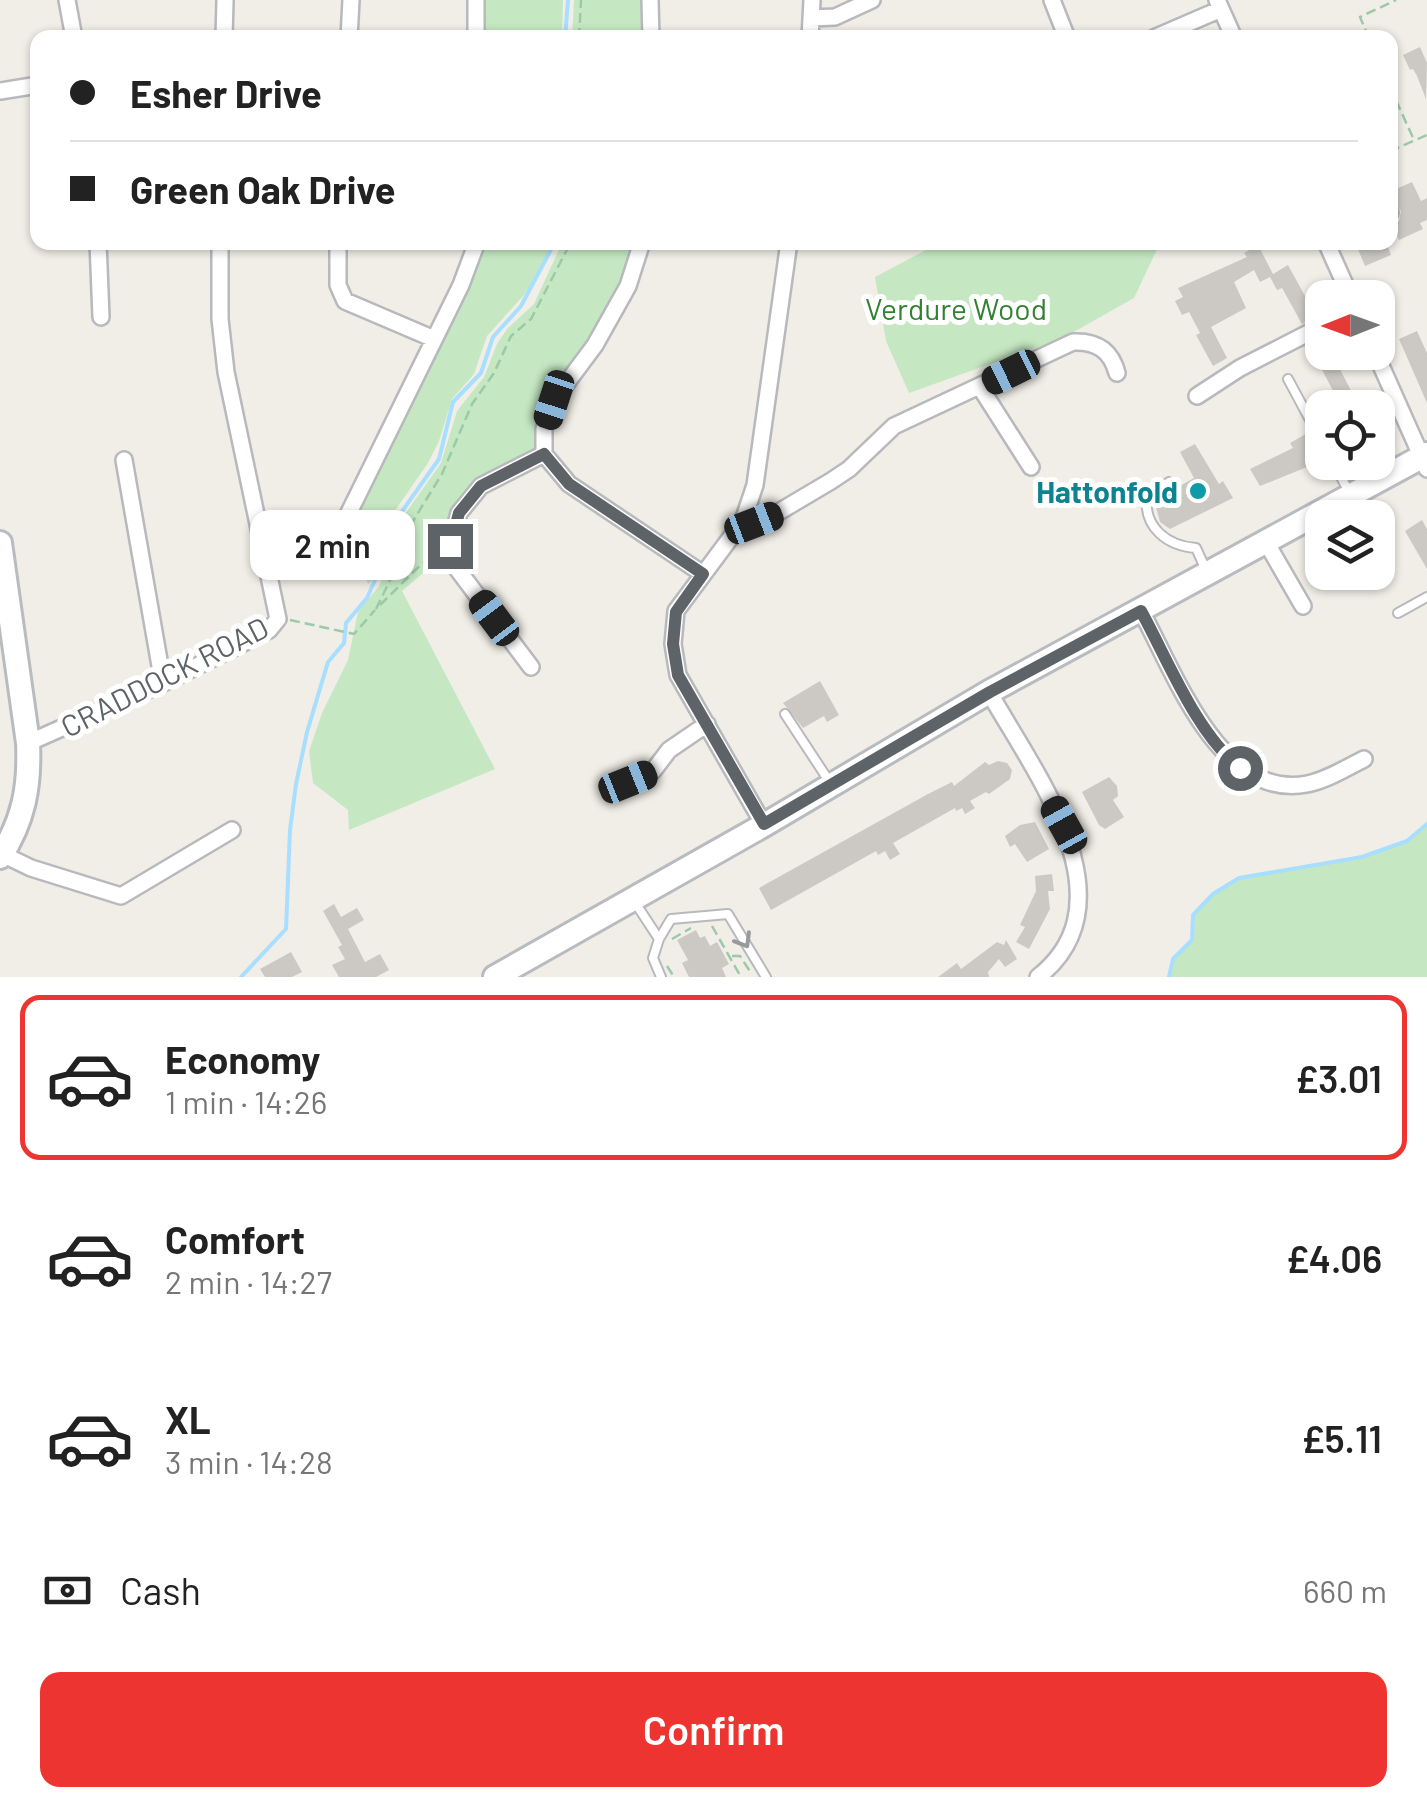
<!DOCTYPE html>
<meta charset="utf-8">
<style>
:root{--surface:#fff;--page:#f6f6f6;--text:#222;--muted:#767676;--line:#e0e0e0;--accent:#ed3430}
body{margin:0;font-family:Barlow,sans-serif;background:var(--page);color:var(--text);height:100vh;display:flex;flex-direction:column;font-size:38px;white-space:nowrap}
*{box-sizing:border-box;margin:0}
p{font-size:32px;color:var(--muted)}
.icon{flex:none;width:55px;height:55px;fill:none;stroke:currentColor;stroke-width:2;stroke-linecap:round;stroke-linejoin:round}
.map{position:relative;height:977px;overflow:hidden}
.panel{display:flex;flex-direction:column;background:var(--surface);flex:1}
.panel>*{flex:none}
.banner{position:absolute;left:30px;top:30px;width:1368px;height:220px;border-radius:20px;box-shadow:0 2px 8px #0004;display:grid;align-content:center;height:220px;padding:0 40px;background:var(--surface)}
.needle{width:65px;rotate:269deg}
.tools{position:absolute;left:1305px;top:280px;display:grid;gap:20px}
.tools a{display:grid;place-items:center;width:90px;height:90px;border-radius:20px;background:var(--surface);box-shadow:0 2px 8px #0004;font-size:50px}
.end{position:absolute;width:45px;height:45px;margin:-22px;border:12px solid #5e6367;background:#fff;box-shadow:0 0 0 5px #fff}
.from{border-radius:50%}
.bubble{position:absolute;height:70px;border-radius:20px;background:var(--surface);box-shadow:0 2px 8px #0004;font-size:32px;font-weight:600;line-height:70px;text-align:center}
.car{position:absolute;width:30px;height:60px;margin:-30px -15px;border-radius:12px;box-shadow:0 0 8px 2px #0007;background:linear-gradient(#222 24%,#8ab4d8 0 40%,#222 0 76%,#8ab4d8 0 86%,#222 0)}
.banner b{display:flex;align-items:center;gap:35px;height:95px;font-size:38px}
.banner b+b{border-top:2px solid var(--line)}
.banner i{width:25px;height:25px;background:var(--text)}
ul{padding:18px 0 0;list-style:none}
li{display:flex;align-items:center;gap:30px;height:165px;margin:0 20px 15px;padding:0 20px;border:5px solid transparent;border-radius:20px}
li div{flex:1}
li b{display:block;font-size:38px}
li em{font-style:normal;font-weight:600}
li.selected{border-color:var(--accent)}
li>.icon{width:90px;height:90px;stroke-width:1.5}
.pay{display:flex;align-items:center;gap:25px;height:110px;padding:0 40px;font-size:38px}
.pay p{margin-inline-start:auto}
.action{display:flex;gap:20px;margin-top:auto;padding:20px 40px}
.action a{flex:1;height:115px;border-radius:20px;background:var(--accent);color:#fff;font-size:40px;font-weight:600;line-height:115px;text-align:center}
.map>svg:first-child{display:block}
</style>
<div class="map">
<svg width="1427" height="977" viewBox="0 0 1427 977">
<rect width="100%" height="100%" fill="#f1eee7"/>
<path fill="#c5e8c3" d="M480 0H563L562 37H481Z
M574 0H644L645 37 572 38Z
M941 242H1160V243L1134 298 1063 338 909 393 886 341 875 277Z
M483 243H553L547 260 524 295 487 336 474 374 452 399 439 441 428 463 392 515 376 554 375 577 368 584 357 545 348 531 481 257Z
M562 243H634C623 276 611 305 593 335 564 382 535 390 540 451L474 486 449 556 440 559 402 591 495 769 349 830 348 810 313 783 309 751 322 713 348 660 358 612 379 586 397 545 398 524 441 463 457 411 484 377 497 344 507 329 534 304Z
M1427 824V977H1169L1173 959 1192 940 1193 915 1213 894 1239 878 1362 857 1407 841Z"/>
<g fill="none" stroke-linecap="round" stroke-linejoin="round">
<path stroke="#a8deff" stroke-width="4" d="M565 38 568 0
M241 977 286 929 290 830 296 784 307 732 328 662 344 643 346 623 367 598 391 544 398 517 439 459 453 402 481 373 493 337 521 306 555 242
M1169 977 1173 959 1192 940 1193 915 1213 894 1239 878 1362 857 1407 841 1427 824"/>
</g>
<path fill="#ccc9c4" d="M1420 47 1427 63 1426 99 1417 76 1413 69 1410 70 1403 55Z
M1412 182 1421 201 1427 198V220L1420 223 1423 229 1399 240 1392 224 1399 221 1401 211 1391 196 1396 194 1394 190Z
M1355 242H1386L1391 255 1365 266Z
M1258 245 1273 274 1288 265 1316 316 1302 324 1282 288 1277 290 1270 277 1260 282 1254 270 1234 282 1246 308 1211 327 1227 358 1213 366 1196 335 1200 333 1189 312 1182 315 1175 301 1183 297 1178 288 1247 257 1244 253Z
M1417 331 1427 353V403L1399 339Z
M1322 338V352H1331L1360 408H1342L1309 345Z
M1306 434 1316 440 1322 438V461L1260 486 1250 469 1293 448 1290 443Z
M1195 444 1219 484 1223 481 1233 498 1170 529 1160 522 1154 500 1194 478 1180 452Z
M1422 520 1427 529V569L1405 531Z
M820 681 839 715 827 722 824 716 803 728 783 703Z
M998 761 1007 763 1012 770 1010 779 989 794 986 792 970 801 975 808 965 814 962 808 956 811 955 808 893 843 900 854 890 860 885 851 878 855 876 851 771 910 759 888 928 794 952 782 954 786 985 762 989 765Z
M1109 777 1117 786 1118 796 1113 800 1124 817 1105 829 1099 825 1082 792Z
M1035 822 1049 849 1027 862 1015 844 1010 847 1005 836 1020 825Z
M1052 874 1054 891H1048L1050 909 1029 949 1016 942 1025 927 1020 925 1036 891 1035 876Z
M334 904 341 917 357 908 364 920 348 929 365 962 380 954 389 970 376 977H339L332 965 345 959 338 947 342 945 323 911Z
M696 930 700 938 705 936 710 946 717 942 729 964 722 968 726 977H689L682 963 688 960 677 940Z
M1006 940 1017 959 1005 967 999 959 988 972 989 977H938L957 963 961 969 997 942 1004 945Z
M291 952 302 972 292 977H265L260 969Z"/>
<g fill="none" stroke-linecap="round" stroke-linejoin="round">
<g stroke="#b7b9bd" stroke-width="12">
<path id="lane" d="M1288 379 1317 433
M1333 462 1349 492
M1169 482 1147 496C1143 528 1168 546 1196 548L1206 570
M1398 613 1427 597
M785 714 829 781
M634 901 659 939
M661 977 653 958 659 939 671 919 728 914 766 977"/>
</g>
<g stroke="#b7b9bd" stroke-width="20">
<path id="street" d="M67 0 74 38
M476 0V38
M650 0 651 38
M1052 0 1067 38
M1217 0 1234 38
M812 18 835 17 872 0
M224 38 225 0
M349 38 351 0
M810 38 812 0
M1154 38 1221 9
M0 91 38 85
M1390 212V213
M98 242 101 317
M338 242V285L345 301 434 339
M642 242 628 286 595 345 554 400 544 429V454L569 484 703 574
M1326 242 1351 298
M1375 352 1427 469
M980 387 1031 467
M1197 396 1240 368 1322 326
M124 460 163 683
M743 521 753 523 772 516 831 481 849 469 894 426 1073 342C1096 341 1111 350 1117 373
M1266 542 1303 606
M267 558 323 546 336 539 461 285 477 242
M1141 611C1174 671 1220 801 1307 784 1327 780 1346 768 1364 759
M531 667 458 570 450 546 459 513 481 486 544 454
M989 692C1032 769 1135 901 1038 977
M28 743 163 683 269 630 278 619 226 372 220 319V242
M627 782 653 771 669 750 707 724
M764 825 678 675 673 644 676 611 743 521 755 485 789 242
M2 854 31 868 121 896 232 830"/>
</g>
<g stroke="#b8bcc0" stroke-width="28">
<path id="secondary" d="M0 543 28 743C30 786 24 820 0 857
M495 977 764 825 989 692 1427 454"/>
</g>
<path stroke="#9cc9a7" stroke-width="2.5" stroke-dasharray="10 5" stroke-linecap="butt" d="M579 38 581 0
M1369 38 1360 17 1396 0
M1390 87 1414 140
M1390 151 1427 135
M380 605 435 551
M376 609 393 574 405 534 442 474 472 404 494 373 511 336 531 319 571 242
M290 620 354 634 375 610
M712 926 741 977
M672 939 691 928
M732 956H740L751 973
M667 966 674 977"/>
<use href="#lane" stroke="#fff" stroke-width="8"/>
<use href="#street" stroke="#fff" stroke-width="15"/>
<use href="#secondary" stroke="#fff" stroke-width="22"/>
</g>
<defs><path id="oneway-chevron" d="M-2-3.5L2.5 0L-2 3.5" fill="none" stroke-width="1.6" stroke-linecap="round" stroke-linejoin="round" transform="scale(2.5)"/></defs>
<use stroke="#969a9c" href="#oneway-chevron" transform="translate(744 941) rotate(59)"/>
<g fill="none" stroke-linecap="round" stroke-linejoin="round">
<path stroke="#5e6367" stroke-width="12" d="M450 546 459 513 481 486 544 454 569 484 703 574 676 612 673 644 678 675 764 824 990 692 1141 611C1168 660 1196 733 1240 768"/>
</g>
<circle fill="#0f9aa8" stroke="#fff" stroke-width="4" cx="1198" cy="491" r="10"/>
<g text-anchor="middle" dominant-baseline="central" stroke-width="10" stroke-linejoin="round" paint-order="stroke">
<g font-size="30" fill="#338232" stroke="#fff">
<text x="956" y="308">Verdure Wood</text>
</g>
<g font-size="30" font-weight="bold" fill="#0d838f" stroke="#fff" text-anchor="end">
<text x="1178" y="491">Hattonfold</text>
</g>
<g font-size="30" fill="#5e6367" stroke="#fff">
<text transform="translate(164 676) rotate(-27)">CRADDOCK ROAD</text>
</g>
</g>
</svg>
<div class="tools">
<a><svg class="needle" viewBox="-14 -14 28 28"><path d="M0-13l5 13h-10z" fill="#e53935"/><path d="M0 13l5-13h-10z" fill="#767676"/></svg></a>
<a><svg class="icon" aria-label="locate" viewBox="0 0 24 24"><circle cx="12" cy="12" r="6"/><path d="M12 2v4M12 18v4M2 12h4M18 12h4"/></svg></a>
<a><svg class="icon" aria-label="layers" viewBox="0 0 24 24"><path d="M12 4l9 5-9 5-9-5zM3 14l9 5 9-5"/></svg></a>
</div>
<i class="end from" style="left:1240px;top:768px"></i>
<i class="end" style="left:450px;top:546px"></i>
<div class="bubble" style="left:250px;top:510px;width:165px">2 min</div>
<i class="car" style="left:1011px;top:372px;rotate:244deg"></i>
<i class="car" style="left:554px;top:400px;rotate:198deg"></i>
<i class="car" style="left:754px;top:523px;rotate:69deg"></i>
<i class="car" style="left:494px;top:618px;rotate:323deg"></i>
<i class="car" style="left:628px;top:782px;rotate:68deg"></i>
<i class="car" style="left:1064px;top:825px;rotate:331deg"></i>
<div class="banner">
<b><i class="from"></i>Esher Drive</b>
<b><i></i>Green Oak Drive</b>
</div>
</div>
<section class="panel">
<ul>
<li class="selected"><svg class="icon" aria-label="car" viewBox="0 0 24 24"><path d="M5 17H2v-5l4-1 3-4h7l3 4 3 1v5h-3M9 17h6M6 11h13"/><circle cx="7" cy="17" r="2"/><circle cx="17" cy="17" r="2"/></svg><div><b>Economy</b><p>1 min · 14:26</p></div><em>£3.01</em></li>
<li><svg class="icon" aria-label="car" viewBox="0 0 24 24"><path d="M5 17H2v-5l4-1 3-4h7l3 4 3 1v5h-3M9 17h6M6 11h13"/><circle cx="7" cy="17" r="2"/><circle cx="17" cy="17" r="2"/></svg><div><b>Comfort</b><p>2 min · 14:27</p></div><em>£4.06</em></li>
<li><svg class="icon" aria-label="car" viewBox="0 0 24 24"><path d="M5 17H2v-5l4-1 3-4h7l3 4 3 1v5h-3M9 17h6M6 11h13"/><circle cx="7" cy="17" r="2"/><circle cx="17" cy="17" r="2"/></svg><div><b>XL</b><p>3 min · 14:28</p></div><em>£5.11</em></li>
</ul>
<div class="pay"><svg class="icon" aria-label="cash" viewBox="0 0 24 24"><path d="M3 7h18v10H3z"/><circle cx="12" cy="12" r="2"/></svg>Cash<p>660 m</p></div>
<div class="action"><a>Confirm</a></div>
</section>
